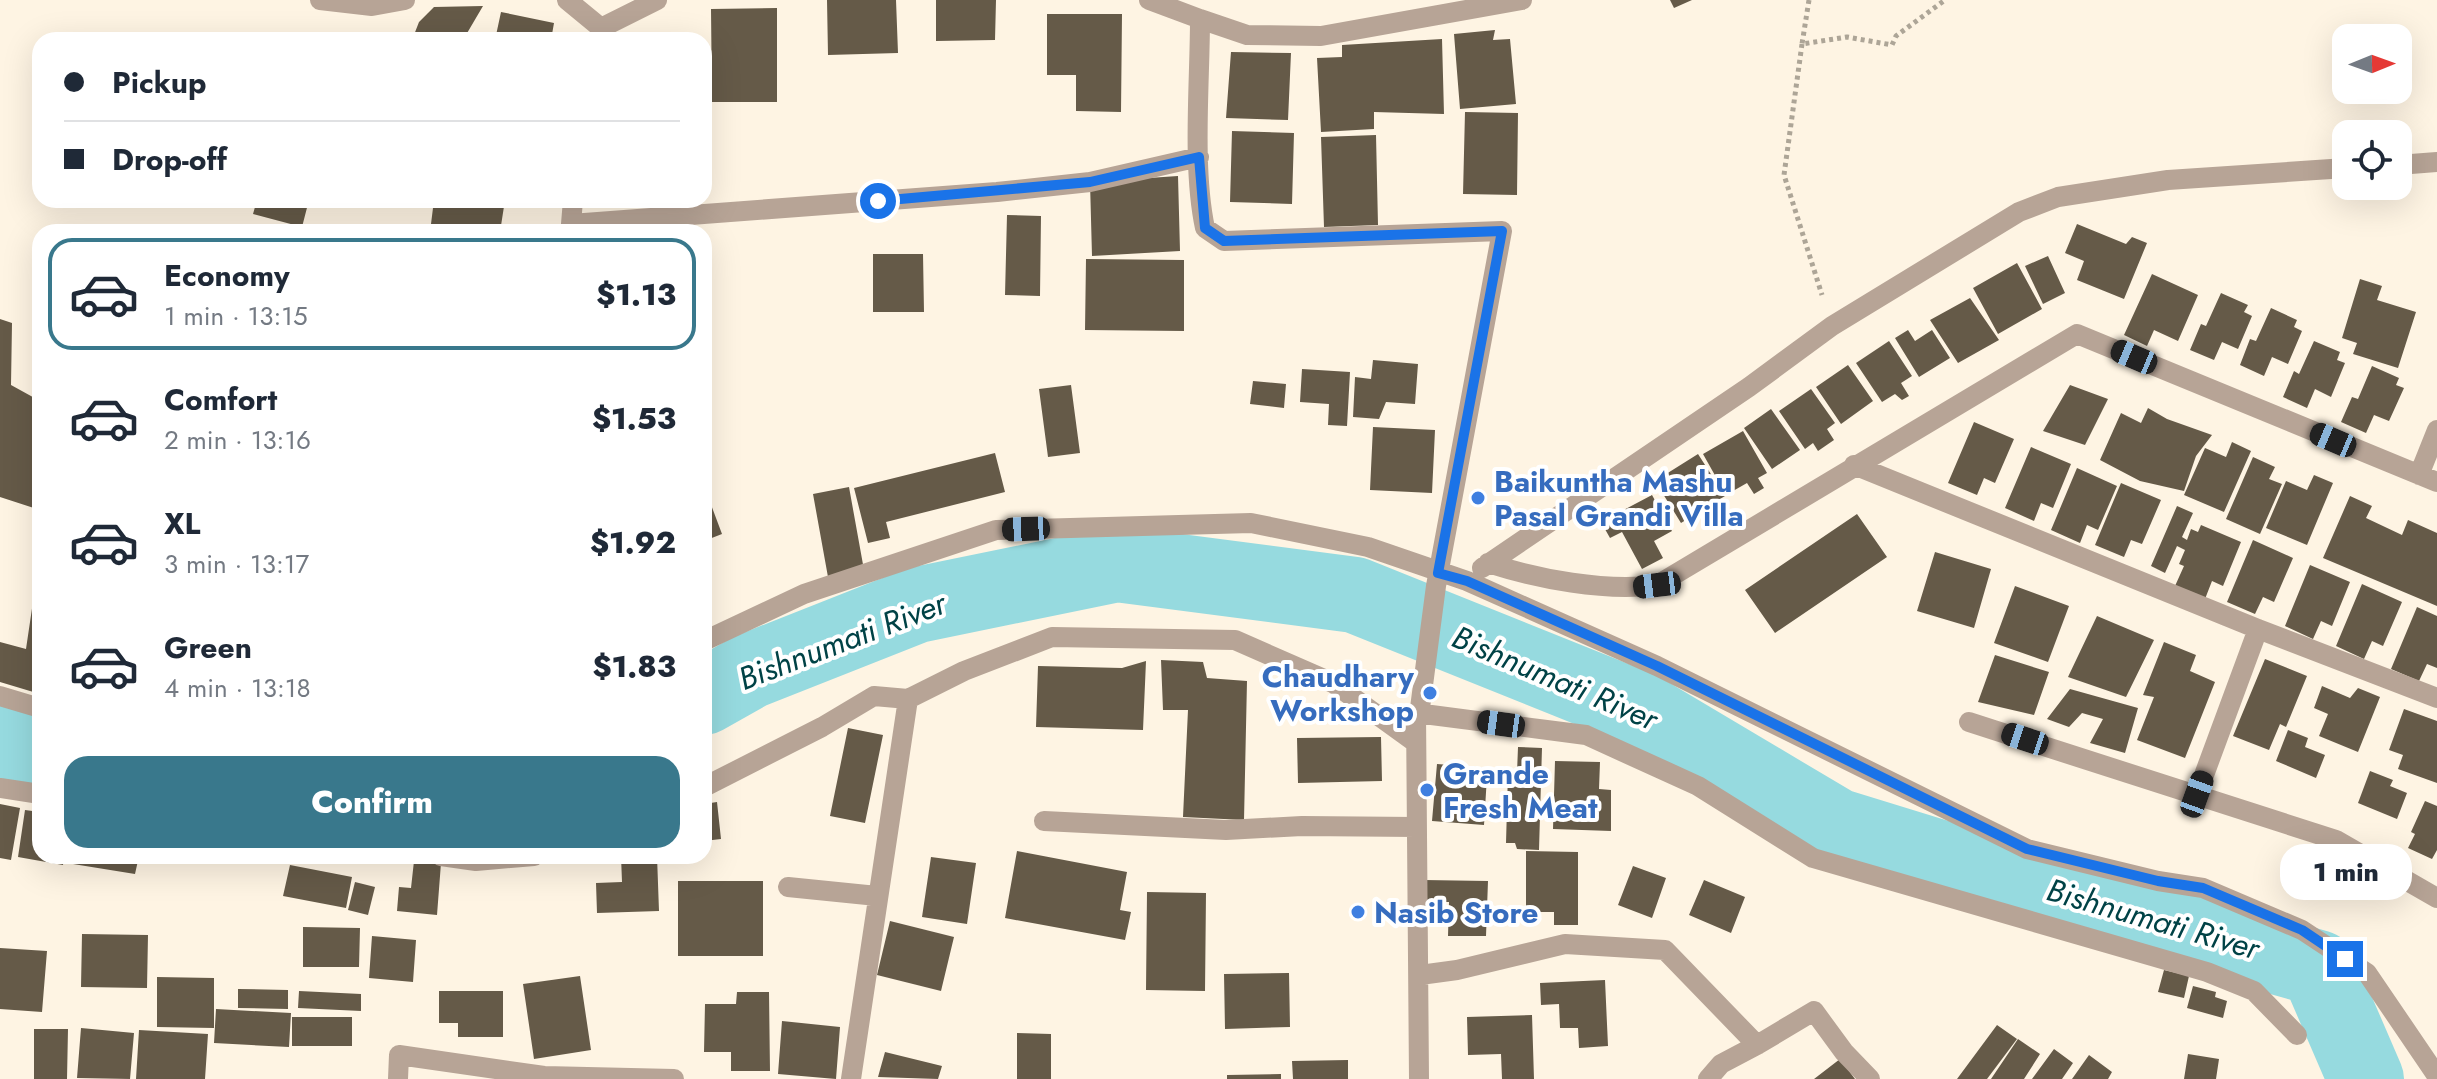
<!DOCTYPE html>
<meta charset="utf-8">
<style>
:root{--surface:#fff;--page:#f2f2f3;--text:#1f2937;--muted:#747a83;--line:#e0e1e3;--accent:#39788c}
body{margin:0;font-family:Jost,sans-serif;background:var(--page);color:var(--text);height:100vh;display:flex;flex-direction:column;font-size:30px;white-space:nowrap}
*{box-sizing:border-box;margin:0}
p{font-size:26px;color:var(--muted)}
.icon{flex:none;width:44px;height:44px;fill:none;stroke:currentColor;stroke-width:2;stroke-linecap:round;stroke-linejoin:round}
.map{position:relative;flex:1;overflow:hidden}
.panel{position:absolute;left:32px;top:224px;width:680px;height:640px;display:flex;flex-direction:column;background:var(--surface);border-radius:24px;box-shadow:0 8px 32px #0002}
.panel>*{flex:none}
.top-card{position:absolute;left:32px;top:32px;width:680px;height:176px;border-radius:24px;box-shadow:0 8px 32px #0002;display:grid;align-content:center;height:176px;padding:0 32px;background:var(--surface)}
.needle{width:52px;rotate:89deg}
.tools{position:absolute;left:2332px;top:24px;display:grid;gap:16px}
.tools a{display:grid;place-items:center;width:80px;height:80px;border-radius:16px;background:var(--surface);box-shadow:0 8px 32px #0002;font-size:40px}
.end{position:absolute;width:36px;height:36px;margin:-18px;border:10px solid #1a73e8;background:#fff;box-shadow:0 0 0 4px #fff}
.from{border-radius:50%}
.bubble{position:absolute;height:56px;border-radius:24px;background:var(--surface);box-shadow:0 8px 32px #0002;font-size:26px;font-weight:800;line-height:56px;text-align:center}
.car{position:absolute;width:24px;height:48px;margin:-24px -12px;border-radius:10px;box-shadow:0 0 6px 2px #0007;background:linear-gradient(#222 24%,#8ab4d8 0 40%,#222 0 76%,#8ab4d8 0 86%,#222 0)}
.top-card b{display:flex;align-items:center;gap:28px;height:76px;font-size:30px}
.top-card b+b{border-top:2px solid var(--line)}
.top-card i{width:20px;height:20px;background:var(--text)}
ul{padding:14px 0 0;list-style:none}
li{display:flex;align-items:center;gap:24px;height:112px;margin:0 16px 12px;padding:0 16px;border:4px solid transparent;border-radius:24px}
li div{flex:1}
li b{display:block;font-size:30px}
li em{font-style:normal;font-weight:800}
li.current{border-color:var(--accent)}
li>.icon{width:72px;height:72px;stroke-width:1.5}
.cta{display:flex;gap:16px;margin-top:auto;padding:16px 32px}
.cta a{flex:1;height:92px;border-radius:24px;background:var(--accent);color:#fff;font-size:32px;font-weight:800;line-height:92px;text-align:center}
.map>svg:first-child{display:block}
</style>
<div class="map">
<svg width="2437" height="1079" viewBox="0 0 2437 1079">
<rect width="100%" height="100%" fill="#fef4e3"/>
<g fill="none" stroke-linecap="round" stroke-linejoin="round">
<path stroke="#96dadf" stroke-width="76" d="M704 697 750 671 917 605 1117 564 1355 595 1639 709 1836 826 2086 903 2318 968 2366 1079
M0 741 40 751"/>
</g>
<path fill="#655a48" d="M827 0H896L898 53 828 55Z
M936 0H996L995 40 936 41Z
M1670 0H1692L1674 8Z
M483 6 463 40H412L419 22 434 7Z
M777 8V102H712L711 9Z
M501 12 554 23 551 40H495Z
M1047 14H1122L1121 112 1076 111V75H1047Z
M1495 30 1493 40 1510 39 1516 104 1460 109 1454 34Z
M312 33 337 39V40H310Z
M1442 39 1444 114 1374 112V129L1321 132 1317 58 1342 57V45Z
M1231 52 1291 53 1288 120 1226 118Z
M1465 112 1518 113 1517 195 1463 194Z
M1232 131 1294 133 1292 204 1230 202Z
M1376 135 1378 225 1324 227 1321 137Z
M1178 176 1180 251 1092 256 1090 182Z
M257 200H309L302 227 253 214Z
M434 200H505L500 232H430Z
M1007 215 1041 216 1040 296 1005 295Z
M2077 224 2126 244 2132 237 2147 243 2124 299 2077 280 2084 261 2065 253Z
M873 254H923L924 312H873Z
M2048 256 2065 293 2043 304 2025 266Z
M1086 259 1184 260V331L1085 330Z
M2017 263 2042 309 1998 334 1973 288Z
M2152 274 2198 295 2178 341 2154 330 2147 346 2124 335Z
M2360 279 2382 286 2377 300 2416 312 2398 368 2353 354 2357 343 2342 338Z
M2221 293 2248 305 2244 312 2252 316 2238 349 2222 342 2214 360 2190 350 2201 324 2206 326Z
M1970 298 1999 340 1958 363 1930 320Z
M2271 308 2297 320 2294 327 2302 331 2288 364 2272 357 2264 376 2240 365 2250 339 2256 341Z
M0 319 12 323 11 385 40 401V510L0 497Z
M1908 330 1915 341 1932 330 1950 358 1919 377 1895 338Z
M1889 341 1912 376 1901 383 1909 396 1902 400 1895 394 1882 402 1856 363Z
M2314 341 2340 352 2337 360 2345 363 2331 397 2315 389 2307 408 2283 397 2294 371 2299 374Z
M1373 360 1418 364 1415 404 1386 402 1379 419 1353 417 1355 377 1371 379Z
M1848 365 1873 401 1841 424 1816 387Z
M2372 366 2399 378 2396 385 2404 388 2389 421 2374 415 2366 433 2341 422 2352 397 2358 399Z
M1302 369 1350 372 1347 426 1328 425 1329 404 1300 402Z
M1253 381 1286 384 1284 408 1250 404Z
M1071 385 1080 453 1048 457 1039 389Z
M2070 385 2108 399 2085 445 2043 431Z
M1811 389 1835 423 1827 429 1834 440 1818 451 1813 443 1805 449 1779 411Z
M2148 408 2167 419 2212 435 2196 456 2184 491 2140 481 2100 460 2121 413 2141 423Z
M1771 409 1800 450 1772 469 1744 428Z
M1974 422 2014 439 1995 483 1984 478 1977 495 1948 483Z
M1373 427 1435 430 1432 493 1370 490Z
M1743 431 1767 473 1758 478 1764 488 1754 494 1747 483 1726 495 1703 454Z
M2232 442 2251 451 2224 512 2184 495 2205 448 2226 457Z
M2031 447 2071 464 2053 508 2041 503 2034 521 2005 508Z
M995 453 1005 492 886 522 890 538 868 543 854 488Z
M1698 454 1725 496 1681 523 1655 481Z
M2253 457 2275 467 2269 479 2282 484 2260 534 2226 519Z
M2077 468 2117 486 2098 530 2087 525 2080 543 2051 530Z
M2314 475 2333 483 2307 545 2266 528 2286 481 2307 490Z
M2121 483 2161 500 2142 544 2131 540 2124 557 2095 545Z
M704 486 722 534 704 541Z
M849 487 864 570 828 577 813 494Z
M1652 495 1672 531 1654 541 1663 558 1642 569 1622 532 1610 538 1601 522Z
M2350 496 2372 506 2366 518 2402 535 2408 520 2437 533V606L2323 558Z
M2177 506 2193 513 2182 537 2187 540 2191 529 2198 532 2201 525 2241 542 2223 586 2212 581 2205 599 2175 586 2184 566 2179 564 2185 550 2177 546 2165 573 2151 566Z
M1857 514 1887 557 1775 633 1745 590Z
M2253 540 2293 558 2274 602 2263 597 2255 614 2227 602Z
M1935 552 1991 569 1974 628 1917 611Z
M2310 565 2350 582 2332 626 2321 621 2313 639 2285 626Z
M38 568 40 569V694L0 682V642L26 649Z
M2362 584 2402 602 2383 646 2372 641 2364 659 2336 646Z
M2015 586 2069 606 2048 662 1994 643Z
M2417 607 2437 616V668L2427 664 2419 681 2391 669Z
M2097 616 2154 640 2126 697 2068 677Z
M2164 642 2196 655 2190 671 2215 682 2185 758 2137 740 2154 697 2143 695Z
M1995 655 2049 672 2034 715 1978 702Z
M2265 659 2307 676 2286 727 2280 724 2269 750 2233 736Z
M1161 660 1203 662 1207 678 1247 681 1244 820 1183 817 1188 710H1163Z
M1146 661 1143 730 1036 727 1038 666 1122 668Z
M2322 686 2350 698 2358 688 2380 697 2358 752 2319 736 2328 714 2314 708Z
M2070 689 2138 708 2125 753 2090 743 2103 719 2082 713 2069 727 2047 719Z
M2404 709 2437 721V783L2398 769 2403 755 2389 750Z
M848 728 883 735 865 823 830 816Z
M2288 730 2308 738 2305 747 2325 755 2316 778 2276 761Z
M1381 737 1382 781 1298 783 1297 738Z
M1518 747 1542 748 1539 850 1517 849 1515 843H1506L1508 772 1517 773Z
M1555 761 1600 762 1599 789 1611 790V831L1553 829Z
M1437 764 1502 769 1501 778 1487 776 1484 825 1432 821Z
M2370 771 2393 780 2390 786 2407 793 2397 819 2358 803Z
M2425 801 2437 806V850L2432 859 2408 848 2415 834 2411 832Z
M717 802 721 839 704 841V804Z
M0 804 20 808 11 860 0 858Z
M25 810 40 812V856H64L63 865 18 857Z
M1017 851 1127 872 1120 910 1131 912 1125 940 1005 918Z
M1526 851 1578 852V925H1554V912H1526Z
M74 856H139L135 874 73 864Z
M621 856H657L659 911 597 913 596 883 622 882Z
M931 857 976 863 967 924 922 917Z
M414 861 441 863 437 915 397 911 399 887 411 888Z
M290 865 352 877 346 908 283 896Z
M1633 866 1666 878 1652 918 1618 905Z
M1424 880 1488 881 1486 936H1448L1449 902H1423Z
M1704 880 1745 897 1731 933 1689 915Z
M678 881H763V956H678Z
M355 882 375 887 368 915 348 910Z
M1147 892 1206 893 1205 991 1146 990Z
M890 921 954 937 941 991 877 975Z
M303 927 360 928 359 967H303Z
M82 934 148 935 147 988 81 987Z
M372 936 416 940 413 982 369 978Z
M0 948 47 951 42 1012 0 1009Z
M2164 970 2189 976 2184 998 2158 992Z
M1289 973 1290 1027 1225 1029 1224 974Z
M580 976 591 1050 534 1059 523 984Z
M157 977 214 978V1028L157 1027Z
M1605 980 1608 1046 1579 1048 1578 1028H1560L1559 1004 1541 1005 1540 983Z
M2193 986 2216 992 2215 997 2227 1001 2223 1018 2187 1008Z
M238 989 288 990V1009L238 1008Z
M299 991 361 994V1011L298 1008Z
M439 991H503V1037H458V1023H439Z
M737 992H769L770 1071H731V1052H704L705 1004H736Z
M216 1009 291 1013 289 1047 214 1043Z
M1532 1015 1534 1079H1502L1501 1054 1468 1055 1467 1017Z
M292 1017H352V1046H292Z
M782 1021 840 1027 836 1079 778 1074Z
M1997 1025 2017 1039 1987 1079H1957Z
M81 1028 134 1033 130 1079 77 1078Z
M34 1029H68L67 1079H34Z
M139 1030 208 1034 205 1079H136Z
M1017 1033 1051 1034V1079H1017Z
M2018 1039 2040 1054 2024 1079H1991Z
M2054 1049 2073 1063 2062 1079H2032Z
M885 1052 942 1066 938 1079 878 1077Z
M2188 1054 2219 1059 2216 1079H2184Z
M2089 1055 2112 1072 2108 1079H2072Z
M1840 1059 1855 1079H1814Z
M1348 1060V1079H1293L1292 1061Z
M1281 1074V1079H1227V1075Z"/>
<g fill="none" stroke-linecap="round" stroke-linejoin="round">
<path stroke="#ada597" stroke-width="5" stroke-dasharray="4 4" stroke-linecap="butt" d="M1809 0 1802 44 1847 37 1892 45 1896 36 1945 0
M1802 44 1784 175 1822 295"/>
<path stroke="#b7a496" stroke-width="20" d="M320 0 372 6 405 0
M567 0 601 28 657 0
M1149 0 1200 19C1200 82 1192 167 1205 228L1224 241 1502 231 1436 586 1420 708 1416 713 1419 1079
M1200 19 1247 35 1321 36 1522 0
M2398 165 2437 162
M573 200 571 224 997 192 1090 182 1199 157
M1854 465 2258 629 2437 698
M2419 475 2437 430
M1488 563C1538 579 1605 592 1657 585L2077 334 2437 482
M1482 568 1749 387 1832 326 2019 212 2058 197 2168 180 2346 168
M704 641 804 594 996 530 1251 523 1368 547 1467 581 1657 666 2027 849 2158 881 2203 888 2302 930 2367 973 2437 1076
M0 696 40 708
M1416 713 1586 735 1698 786 1813 858 2207 972 2254 991 2297 1035
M1969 722 2336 840 2437 898
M704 787 822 727 874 696 908 699 964 671 1052 637 1235 640 1333 683 1416 743
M0 788 40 794
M2197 794 2258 629
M1044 821 1226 830 1302 826 1416 827
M441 856 476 861 534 856
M788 887 877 896
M1420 975 1457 970 1565 944 1665 950 1757 1045 1721 1064 1708 1079
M1757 1045 1814 1011 1844 1052 1870 1079
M398 1079 399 1055 544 1076 674 1079
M851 1079 908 699"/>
</g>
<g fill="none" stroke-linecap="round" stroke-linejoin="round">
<path stroke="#1a73e8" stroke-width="10" d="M878 201 1090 182 1199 157 1205 228 1224 241 1502 231 1438 573 1467 581 1657 666 2027 849 2158 881 2203 888 2302 930 2345 959"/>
</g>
<g fill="#3f7fe0" stroke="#fff" stroke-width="3">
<circle cx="1478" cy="498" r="8"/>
<circle cx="1430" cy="693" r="8"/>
<circle cx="1427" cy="790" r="8"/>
<circle cx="1358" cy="912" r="8"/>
</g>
<g text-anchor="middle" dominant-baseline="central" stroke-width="8" stroke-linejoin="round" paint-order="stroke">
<g font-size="30" font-weight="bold" fill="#366cbe" stroke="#fff" text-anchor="start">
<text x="1494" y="481">Baikuntha Mashu<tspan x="1494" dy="34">Pasal Grandi Villa</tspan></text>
<text x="1414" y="676" text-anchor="end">Chaudhary<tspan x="1414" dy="34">Workshop</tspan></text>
<text x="1443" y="773">Grande<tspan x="1443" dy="34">Fresh Meat</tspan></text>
<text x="1374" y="912">Nasib Store</text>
</g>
<g font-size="32" font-style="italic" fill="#004246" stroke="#fff">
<text transform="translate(842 641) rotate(-21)">Bishnumati River</text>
<text transform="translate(1555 678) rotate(23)">Bishnumati River</text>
<text transform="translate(2153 919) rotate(16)">Bishnumati River</text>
</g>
</g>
</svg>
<div class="tools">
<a><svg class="needle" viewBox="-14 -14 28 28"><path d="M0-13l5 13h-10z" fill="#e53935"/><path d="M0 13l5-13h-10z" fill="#747a83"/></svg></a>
<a><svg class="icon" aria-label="locate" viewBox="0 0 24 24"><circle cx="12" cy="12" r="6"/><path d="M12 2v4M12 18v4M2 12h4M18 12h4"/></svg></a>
</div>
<i class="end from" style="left:878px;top:201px"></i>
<i class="end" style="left:2345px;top:959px"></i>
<div class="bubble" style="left:2280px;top:844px;width:132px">1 min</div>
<i class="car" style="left:2134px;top:357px;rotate:293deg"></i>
<i class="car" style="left:2333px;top:440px;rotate:293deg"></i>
<i class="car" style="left:1026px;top:529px;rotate:268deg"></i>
<i class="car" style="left:1657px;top:585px;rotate:263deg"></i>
<i class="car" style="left:1501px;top:724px;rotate:278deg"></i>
<i class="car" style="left:2025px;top:739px;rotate:288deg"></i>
<i class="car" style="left:2197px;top:794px;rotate:20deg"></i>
<div class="top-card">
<b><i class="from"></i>Pickup</b>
<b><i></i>Drop-off</b>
</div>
<section class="panel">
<ul>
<li class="current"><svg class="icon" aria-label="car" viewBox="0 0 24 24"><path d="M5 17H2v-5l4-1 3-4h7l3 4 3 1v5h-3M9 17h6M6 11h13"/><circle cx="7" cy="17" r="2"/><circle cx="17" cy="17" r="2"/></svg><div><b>Economy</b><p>1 min · 13:15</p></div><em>$1.13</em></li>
<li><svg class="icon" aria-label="car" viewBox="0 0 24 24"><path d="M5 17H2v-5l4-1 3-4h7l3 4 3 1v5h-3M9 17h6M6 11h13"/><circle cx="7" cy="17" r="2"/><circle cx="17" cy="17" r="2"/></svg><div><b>Comfort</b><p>2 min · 13:16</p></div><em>$1.53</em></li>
<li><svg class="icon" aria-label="car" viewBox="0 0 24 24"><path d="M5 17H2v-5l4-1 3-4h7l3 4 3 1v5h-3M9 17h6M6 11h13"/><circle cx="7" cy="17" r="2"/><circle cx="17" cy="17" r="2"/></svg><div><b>XL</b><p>3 min · 13:17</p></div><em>$1.92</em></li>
<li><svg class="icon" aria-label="car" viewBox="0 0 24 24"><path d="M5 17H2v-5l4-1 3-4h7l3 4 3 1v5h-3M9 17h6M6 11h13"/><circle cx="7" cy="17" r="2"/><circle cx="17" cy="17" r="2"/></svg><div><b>Green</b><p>4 min · 13:18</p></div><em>$1.83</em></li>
</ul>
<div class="cta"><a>Confirm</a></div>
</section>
</div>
